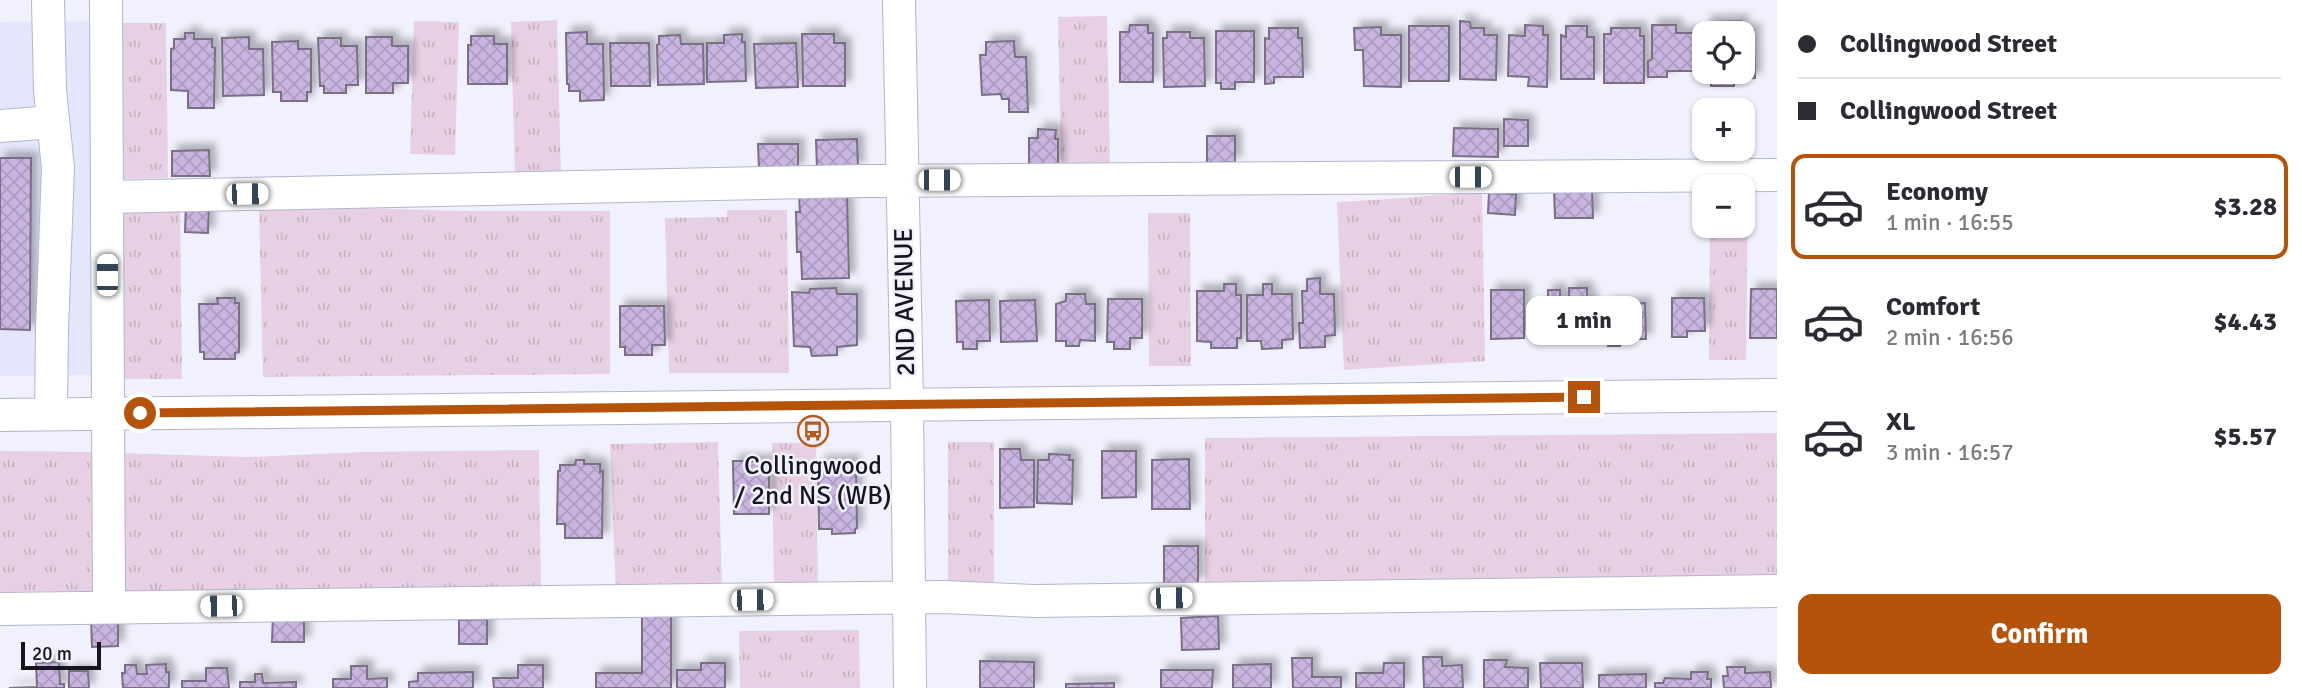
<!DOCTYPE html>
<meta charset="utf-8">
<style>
:root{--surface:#fff;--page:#f7f7f7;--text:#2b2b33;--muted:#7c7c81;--line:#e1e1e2;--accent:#b45309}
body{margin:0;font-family:Signika,sans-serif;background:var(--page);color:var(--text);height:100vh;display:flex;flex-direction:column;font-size:26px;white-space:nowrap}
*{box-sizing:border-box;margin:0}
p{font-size:23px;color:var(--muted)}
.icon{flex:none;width:38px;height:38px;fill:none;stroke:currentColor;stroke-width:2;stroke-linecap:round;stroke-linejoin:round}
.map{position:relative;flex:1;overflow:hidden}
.details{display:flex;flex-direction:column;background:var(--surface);width:525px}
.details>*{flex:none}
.hud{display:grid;align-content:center;height:154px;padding:0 21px;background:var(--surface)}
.tools{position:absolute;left:1692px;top:21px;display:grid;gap:14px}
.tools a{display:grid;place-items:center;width:63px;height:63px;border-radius:14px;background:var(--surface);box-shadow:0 2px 5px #0004;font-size:35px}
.scale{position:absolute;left:21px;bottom:18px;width:80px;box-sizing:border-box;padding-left:7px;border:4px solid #14151e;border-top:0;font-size:19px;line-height:24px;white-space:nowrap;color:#14151e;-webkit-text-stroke:5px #f0f1fc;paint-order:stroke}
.end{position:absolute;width:32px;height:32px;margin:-16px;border:9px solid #b45309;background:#fff;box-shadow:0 0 0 4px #fff}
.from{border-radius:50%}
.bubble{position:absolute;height:49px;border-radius:14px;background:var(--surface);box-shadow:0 2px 5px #0004;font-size:23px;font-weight:700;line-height:49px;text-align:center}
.car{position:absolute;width:21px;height:42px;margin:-21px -10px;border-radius:9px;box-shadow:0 0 5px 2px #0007;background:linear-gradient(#fff 24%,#345 0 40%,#fff 0 76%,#345 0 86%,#fff 0)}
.hud b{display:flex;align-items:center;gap:24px;height:66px;font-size:26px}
.hud b+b{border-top:2px solid var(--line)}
.hud i{width:18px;height:18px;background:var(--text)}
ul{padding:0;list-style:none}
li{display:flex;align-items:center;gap:21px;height:105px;margin:0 14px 10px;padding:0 7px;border:4px solid transparent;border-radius:14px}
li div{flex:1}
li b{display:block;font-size:26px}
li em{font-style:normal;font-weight:700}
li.active{border-color:var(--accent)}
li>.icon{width:63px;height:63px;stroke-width:1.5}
.action{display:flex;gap:14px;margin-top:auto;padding:14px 21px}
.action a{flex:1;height:80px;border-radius:14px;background:var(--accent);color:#fff;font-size:28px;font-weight:700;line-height:80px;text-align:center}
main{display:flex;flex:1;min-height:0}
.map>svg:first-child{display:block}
</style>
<main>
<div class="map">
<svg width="1777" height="688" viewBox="0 0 1777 688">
<defs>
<pattern id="grass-tufts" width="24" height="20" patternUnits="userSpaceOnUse" patternTransform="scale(1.75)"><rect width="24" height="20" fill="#e8d0e4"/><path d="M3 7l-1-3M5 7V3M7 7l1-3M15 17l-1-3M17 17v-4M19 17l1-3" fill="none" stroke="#c6b2c3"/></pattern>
<pattern id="building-cross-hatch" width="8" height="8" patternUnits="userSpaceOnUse" patternTransform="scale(1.75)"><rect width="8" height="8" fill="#c9b5e0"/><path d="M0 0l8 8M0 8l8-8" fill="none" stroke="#ac9bc0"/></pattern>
<filter id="shadow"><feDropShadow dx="6" dy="-6" stdDeviation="3.5" flood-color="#0004"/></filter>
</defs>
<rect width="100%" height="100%" fill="#f0f1fc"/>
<path fill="#e4e7fb" d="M90 21 101 375 0 376V22Z"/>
<path fill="url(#grass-tufts)" d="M1107 16 1110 163 1061 164 1058 17Z
M557 20 561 177 515 178 511 22Z
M414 21 459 22 455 155 410 154Z
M118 23H166L168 178 120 179Z
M1482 192 1485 361 1344 370 1337 202C1386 200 1433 195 1482 192Z
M1743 193H1748L1746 360H1709L1710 226H1743Z
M120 205H180L182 379H122Z
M259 205 461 211H610V374L263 377Z
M727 210H787L789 373H669L665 218 727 217Z
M1148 213H1190L1191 366H1149Z
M1777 433V581L1205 588V438Z
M718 442 722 589 616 594 610 444Z
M948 442H994V582H948Z
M772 443H816L818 592 774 593Z
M539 450 541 590 119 593V453L248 457 365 452Z
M0 451 93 452V591L0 592Z
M859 630 860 688H740L739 631Z"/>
<path fill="url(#building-cross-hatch)" stroke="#7a6f86" stroke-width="2" filter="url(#shadow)" d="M1460 21 1470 22 1471 28H1484V35H1497L1496 80 1460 79Z
M1742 21V30H1754L1755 78 1734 79V86H1711V76L1706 77V72H1743V33H1705V22Z
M1130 25H1148V33H1153V82H1120V32H1129Z
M1525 25 1543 26V35H1548L1547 87 1528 86 1529 77 1508 76 1509 35 1525 36Z
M1652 25H1676V33H1694L1695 71H1667V77H1648V61L1652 59Z
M1409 26H1449V81H1409Z
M1566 26H1587V37H1594V79H1561V35L1566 37Z
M1381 27V35H1401V87L1364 86 1363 50H1355L1354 28Z
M1269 28H1298V38H1302L1303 77H1274V83L1265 84V38L1269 39Z
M1611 28H1640V36H1644V83H1604V34H1611Z
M1216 31H1254V82H1235V89H1221V83H1216Z
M587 32V44H603L604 100 580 101V91H569V84H567L566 33Z
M1167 32H1190V38H1204L1205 86 1164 87 1163 38H1167Z
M185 33H194V39H212V47L215 48 214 108H188V91L171 90V49L174 48V39H185Z
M742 34V42H745L746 81 707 82V43H724V35Z
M802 34H834V43H845V86H803Z
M680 35 681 44H703L704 84 658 85 657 45 659 44V36Z
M471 36H494V44H507V84H468V45H471Z
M249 37V49H263L264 95 223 96 222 38Z
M366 37H392V46H408V83H393V93H366Z
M318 38H341V46H357L358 85H346V93H324V86H320Z
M298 41V49H311V92H307V101H281V92H273L272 42Z
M1014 41 1015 57H1026L1028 112H1009V99H1002L1001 94 982 95 980 55H986V42Z
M610 43H649L650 86H611Z
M796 43 798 87 756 88 754 44Z
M1504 119 1528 120V146H1504Z
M1454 128 1498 129V157L1453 156Z
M1038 129 1056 130 1055 139H1058V168H1029V138H1038Z
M1207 136H1235V162L1207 163Z
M857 139 858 167 817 169 816 140Z
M758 144H798V169L759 170Z
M209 150 210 176H172V151Z
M0 158H31L30 330 0 329Z
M1592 189 1593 218H1555L1554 190Z
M1489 193 1516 194 1515 215 1488 213Z
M799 195H847L849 278 802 279 801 252H797L796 212H800Z
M186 201 209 202 208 233 185 232Z
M1320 278V294H1334L1335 335 1325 336V347L1300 348 1299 323H1303L1302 291H1307V279Z
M1224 284H1236V295H1241V338H1237V348H1211V342L1197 341V291H1224Z
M1263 284H1272V294H1292L1293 339 1282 340V348L1262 349 1261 341H1247V295H1263Z
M836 288 837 294H857V345L837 347V355L812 356 810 347 794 346 792 292 809 293 810 289Z
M1569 288H1587V298L1591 297 1592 336H1546L1545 298H1548V290H1560V297H1569Z
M1751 289H1777V338H1750Z
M1491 290H1524V338L1491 339Z
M1066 294H1085L1086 304H1095V341L1080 340 1079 346H1066V341H1056V304L1066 301Z
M217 298H235V303H239V352L235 353V359H204V352H200L199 304H218Z
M1672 298H1704L1705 331H1687V337H1672Z
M1108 299H1142V338H1130V349H1114V342H1107Z
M989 300 990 341H977V349H963V342H957L956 301Z
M1035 300 1037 341 1001 342 1000 301Z
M1645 303 1646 339H1622L1620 346H1608L1607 304Z
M620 306H664L665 345H652V355H625V347H620Z
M1000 449H1020L1021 460H1034V507L1000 508Z
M1102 451H1136V497L1102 498Z
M1049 454 1070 455 1069 460H1073L1072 504 1037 503 1038 460H1049Z
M1189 459 1190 509H1152V460Z
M576 460H584V464H600V472L603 471 602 538H565V524H557L558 471H560V465H575Z
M733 461H769V514H734Z
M853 461V470H856L857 528 855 529V533L832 534V529H819L818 470H820V462Z
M1164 546H1198V583H1164Z
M273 614 304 615V642H272Z
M642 615H671V688H596V673H642Z
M1218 616 1219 649 1182 650 1181 618Z
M91 619H118V646L92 647Z
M487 619V644H459V620Z
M1423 657H1442V666L1462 665 1463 688H1424Z
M1292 658H1312V677H1341V688H1293Z
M1484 660H1507L1505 667 1528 668V688H1484Z
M980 661 1034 662V688H980Z
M59 662 60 684H64V688H9L37 687 36 663Z
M701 663H725V688H677V670H701Z
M1384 663H1404V688H1356V673H1383Z
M1540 663H1582L1583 688H1541Z
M166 664V672H169V688H123L122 673H125V665H136L137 674H147L146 665Z
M1271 664V688H1233V665Z
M518 665H543V688H494L493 678H518Z
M351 666H367V679L387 678V688H333V679H351Z
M1727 667H1745V673L1770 672 1771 688H1724L1723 676H1728Z
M206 668H227L229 688H182V681H206Z
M1161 670H1213L1212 688H1161Z
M69 671H88L89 688H69Z
M473 672V688H409V682L418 681V673Z
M1691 672H1708L1707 679H1711V688H1655V683H1663L1665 678 1691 679Z
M255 674H262L263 683 296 682V688H240V682H255Z
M1646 674V688H1599V675Z
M1114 683V688H1066V684Z"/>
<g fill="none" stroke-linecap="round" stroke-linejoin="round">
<g stroke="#b2b5cf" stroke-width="34">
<path id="minor" d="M48 0 50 90 58 168 52 329 51 414
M106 0 109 607
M899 0 907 404 910 688
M0 126 53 122
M107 197 860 181 1777 175
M0 415 1777 395
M0 609 943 597 1035 601 1777 591"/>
</g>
<use href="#minor" stroke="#fff" stroke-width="32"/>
</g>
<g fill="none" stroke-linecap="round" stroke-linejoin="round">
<path stroke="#b45309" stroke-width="9" d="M140 413 1584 397"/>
</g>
<defs>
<g id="bus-ring" transform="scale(1.575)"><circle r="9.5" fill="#f0f1fc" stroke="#b95817" stroke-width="1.5"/><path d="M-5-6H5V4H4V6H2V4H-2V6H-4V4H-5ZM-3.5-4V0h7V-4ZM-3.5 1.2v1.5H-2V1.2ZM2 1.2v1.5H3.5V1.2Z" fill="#b95817"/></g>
</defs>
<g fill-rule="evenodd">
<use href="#bus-ring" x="813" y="431"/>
</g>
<g text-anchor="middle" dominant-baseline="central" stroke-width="5" stroke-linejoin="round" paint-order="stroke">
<g font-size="26" fill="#14151e" stroke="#f0f1fc">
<text transform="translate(905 302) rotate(-91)">2ND AVENUE</text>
</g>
<g font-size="26" fill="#14151e" stroke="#f0f1fc">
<text x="813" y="466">Collingwood<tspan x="813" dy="30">/ 2nd NS (WB)</tspan></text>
</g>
</g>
</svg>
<div class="tools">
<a><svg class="icon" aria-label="locate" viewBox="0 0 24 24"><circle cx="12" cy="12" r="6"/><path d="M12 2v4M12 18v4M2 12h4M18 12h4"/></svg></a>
<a>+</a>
<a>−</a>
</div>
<div class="scale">20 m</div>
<i class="end from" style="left:140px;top:413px"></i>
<i class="end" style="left:1584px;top:397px"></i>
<div class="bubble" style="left:1526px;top:296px;width:116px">1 min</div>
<i class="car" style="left:1470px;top:177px;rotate:90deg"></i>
<i class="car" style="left:939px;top:180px;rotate:90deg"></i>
<i class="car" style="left:247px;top:194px;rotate:89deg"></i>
<i class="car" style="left:107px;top:275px;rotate:0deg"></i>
<i class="car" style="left:1171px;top:598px;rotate:89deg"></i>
<i class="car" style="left:752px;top:600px;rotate:89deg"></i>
<i class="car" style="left:221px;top:606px;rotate:269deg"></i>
</div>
<section class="details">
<div class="hud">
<b><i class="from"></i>Collingwood Street</b>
<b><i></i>Collingwood Street</b>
</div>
<ul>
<li class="active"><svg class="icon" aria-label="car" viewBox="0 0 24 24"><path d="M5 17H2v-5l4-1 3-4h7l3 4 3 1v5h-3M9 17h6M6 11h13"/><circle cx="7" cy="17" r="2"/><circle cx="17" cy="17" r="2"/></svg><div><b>Economy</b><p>1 min · 16:55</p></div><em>$3.28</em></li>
<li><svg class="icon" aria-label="car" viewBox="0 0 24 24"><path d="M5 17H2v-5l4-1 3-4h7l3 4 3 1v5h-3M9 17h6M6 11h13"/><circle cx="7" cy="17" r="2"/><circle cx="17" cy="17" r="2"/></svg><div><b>Comfort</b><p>2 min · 16:56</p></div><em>$4.43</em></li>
<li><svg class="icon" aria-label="car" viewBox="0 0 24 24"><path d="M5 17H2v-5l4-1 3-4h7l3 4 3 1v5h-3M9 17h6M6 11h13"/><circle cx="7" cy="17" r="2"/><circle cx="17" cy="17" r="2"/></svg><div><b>XL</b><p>3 min · 16:57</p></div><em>$5.57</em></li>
</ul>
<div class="action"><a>Confirm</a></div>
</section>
</main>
